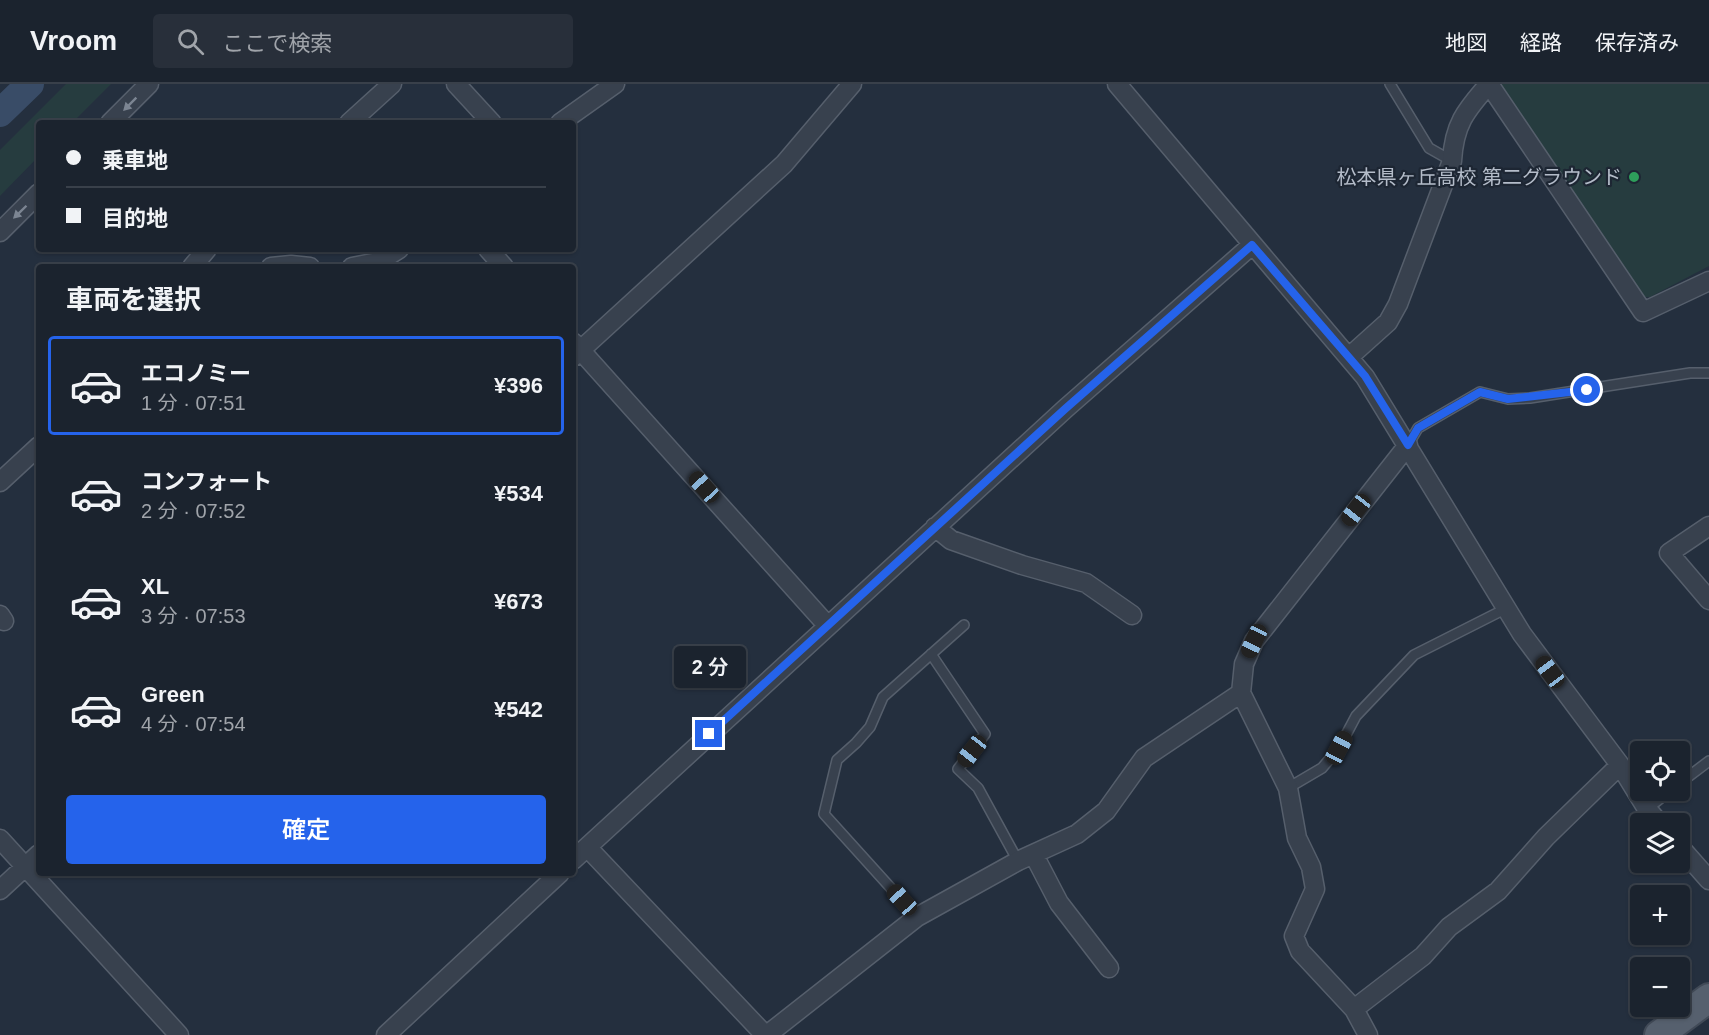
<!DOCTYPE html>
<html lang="ja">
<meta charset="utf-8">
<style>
:root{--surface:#1b232e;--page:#282f3a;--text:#f1f3f6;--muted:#a0a4aa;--line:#39404a;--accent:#2563eb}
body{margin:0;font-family:Arial,"Noto Sans JP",sans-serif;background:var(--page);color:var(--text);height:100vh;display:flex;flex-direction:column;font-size:22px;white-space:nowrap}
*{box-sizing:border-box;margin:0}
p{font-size:20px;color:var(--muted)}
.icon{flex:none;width:33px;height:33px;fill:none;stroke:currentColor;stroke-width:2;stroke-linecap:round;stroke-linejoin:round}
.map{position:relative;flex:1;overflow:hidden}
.details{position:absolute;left:36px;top:180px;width:540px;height:612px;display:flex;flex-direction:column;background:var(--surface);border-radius:6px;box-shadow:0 2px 4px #0004,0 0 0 2px var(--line)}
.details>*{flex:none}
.hud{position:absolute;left:36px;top:36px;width:540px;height:132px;border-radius:6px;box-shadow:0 2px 4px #0004,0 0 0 2px var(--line);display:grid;align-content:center;height:132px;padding:0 30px;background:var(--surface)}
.tools{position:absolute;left:1630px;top:657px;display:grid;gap:12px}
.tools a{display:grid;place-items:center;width:60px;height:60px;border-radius:6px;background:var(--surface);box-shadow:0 2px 4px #0004,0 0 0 2px var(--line);font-size:30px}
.end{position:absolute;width:27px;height:27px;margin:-14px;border:8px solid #2563eb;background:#fff;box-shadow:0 0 0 3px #fff}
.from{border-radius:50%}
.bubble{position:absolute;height:42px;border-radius:6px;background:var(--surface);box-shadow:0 2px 4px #0004,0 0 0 2px var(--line);font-size:20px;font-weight:600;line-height:42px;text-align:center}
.car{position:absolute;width:18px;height:36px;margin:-18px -9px;border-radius:8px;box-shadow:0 0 4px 2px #0007;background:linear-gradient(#222 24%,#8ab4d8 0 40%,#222 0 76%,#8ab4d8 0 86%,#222 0)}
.hud b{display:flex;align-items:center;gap:21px;height:57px;font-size:22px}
.hud b+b{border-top:2px solid var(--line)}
.hud i{width:15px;height:15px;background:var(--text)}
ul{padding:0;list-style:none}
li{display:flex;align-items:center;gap:18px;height:99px;margin:0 12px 9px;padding:0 18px;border:3px solid transparent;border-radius:6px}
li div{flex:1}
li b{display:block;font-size:22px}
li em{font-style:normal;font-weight:600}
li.on{border-color:var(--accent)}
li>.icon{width:54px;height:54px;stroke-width:1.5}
h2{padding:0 30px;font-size:27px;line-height:72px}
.action{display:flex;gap:12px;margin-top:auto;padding:12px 30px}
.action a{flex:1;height:69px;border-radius:6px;background:var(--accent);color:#fff;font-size:24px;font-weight:600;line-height:69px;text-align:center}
header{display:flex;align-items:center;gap:36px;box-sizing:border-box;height:84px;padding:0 30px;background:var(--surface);border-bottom:2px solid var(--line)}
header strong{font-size:28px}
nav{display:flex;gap:33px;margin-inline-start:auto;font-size:21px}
.search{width:420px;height:54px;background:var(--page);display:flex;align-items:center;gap:15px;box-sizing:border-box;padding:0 21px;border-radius:6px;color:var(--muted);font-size:22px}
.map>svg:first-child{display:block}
</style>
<header>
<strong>Vroom</strong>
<div class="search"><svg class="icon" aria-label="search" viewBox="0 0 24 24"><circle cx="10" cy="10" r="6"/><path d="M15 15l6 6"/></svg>ここで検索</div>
<nav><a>地図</a><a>経路</a><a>保存済み</a></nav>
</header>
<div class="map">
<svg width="1709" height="951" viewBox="0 0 1709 951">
<rect width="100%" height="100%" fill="#242f3e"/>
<path fill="#263c3f" d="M66 0H111L72 39H39V72L0 112V66Z
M1500 0H1709V182L1650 213H1644L1497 5Z"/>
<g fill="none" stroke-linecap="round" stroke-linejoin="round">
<path stroke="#394c67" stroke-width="28" d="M0 29 30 0"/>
<g stroke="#565f6c" stroke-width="12">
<path id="service" d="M1390 0 1429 64 1452 77
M1408 361 1418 344 1480 308 1508 315 1530 314 1690 289H1709
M931 570 985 650 958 685 978 704 1018 777
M1680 699 1709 677
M1288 704 1322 684 1339 664 1356 632 1414 571 1507 524
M1647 725 1671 706
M917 833 824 730 837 676 856 659 870 643 883 613 964 541"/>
</g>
<g stroke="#565f6c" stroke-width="21">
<path id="minor" d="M456 0 492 39
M1117 0 1365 293 1522 550 1620 681 1647 725 1660 740
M1489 0 1643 228 1709 197
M110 39 149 0
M349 39 392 0
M560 39 615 0
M0 148 39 109
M488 165 504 183
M192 183 207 165
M271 183 291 181 310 183
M352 183 378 178 399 165
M574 259 827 541
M573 273 784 80 852 0
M1349 273 1388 238 1398 220 1452 77C1454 41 1465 27 1489 0
M0 398 39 362
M1709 442 1669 469 1709 516
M935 443 951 456 1022 481 1086 499 1132 531
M0 531 4 537
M0 755 179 951
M587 763 765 951
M1680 763 1709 796
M1034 771 1059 819 1109 884
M573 776 1065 325 1252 161
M0 806 39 770
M1354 925 1423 872 1449 843 1498 807 1546 753 1620 681
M386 951 560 789
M767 951 917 833 1018 777 1077 750 1106 727 1144 674 1241 609
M1368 951 1354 925 1300 867 1294 852 1315 805 1311 783 1297 754 1288 704 1241 609 1244 580 1254 557 1408 361"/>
</g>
<g stroke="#414a57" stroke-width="32">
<path id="primary" d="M1659 951 1709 914"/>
</g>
<use href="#service" stroke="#38414e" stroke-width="9"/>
<use href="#minor" stroke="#38414e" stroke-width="18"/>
<use href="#primary" stroke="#56606e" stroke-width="28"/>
</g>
<defs><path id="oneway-solid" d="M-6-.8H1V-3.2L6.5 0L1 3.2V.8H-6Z" transform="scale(1.5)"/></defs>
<g fill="#7c8592">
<use href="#oneway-solid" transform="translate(130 20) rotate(135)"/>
<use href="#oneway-solid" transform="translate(20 128) rotate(136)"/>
</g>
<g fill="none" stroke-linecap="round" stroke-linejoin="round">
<path stroke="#2563eb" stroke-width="8" d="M709 650 1065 325 1252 161 1365 292 1408 361 1418 344 1480 308 1508 315 1587 306"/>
</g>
<circle fill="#2e9e5b" stroke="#1d2633" stroke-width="2" cx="1634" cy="93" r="6"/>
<g text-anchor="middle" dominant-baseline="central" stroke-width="4.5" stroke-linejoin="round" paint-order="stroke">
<g font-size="20" fill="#b4bcc9" stroke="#1d2633" text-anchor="end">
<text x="1622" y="93">松本県ヶ丘高校 第二グラウンド</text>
</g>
</g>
</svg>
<div class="tools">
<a><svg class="icon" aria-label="locate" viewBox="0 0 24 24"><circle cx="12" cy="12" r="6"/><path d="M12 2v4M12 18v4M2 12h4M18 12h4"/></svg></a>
<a><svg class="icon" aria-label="layers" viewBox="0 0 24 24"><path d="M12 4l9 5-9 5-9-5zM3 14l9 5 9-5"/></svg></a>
<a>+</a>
<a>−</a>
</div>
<i class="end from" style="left:1587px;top:306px"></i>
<i class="end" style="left:709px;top:650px"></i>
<div class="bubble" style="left:674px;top:562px;width:72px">2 分</div>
<i class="car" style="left:704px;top:403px;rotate:318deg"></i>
<i class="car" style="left:1356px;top:426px;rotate:218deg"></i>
<i class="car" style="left:1254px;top:557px;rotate:205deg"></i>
<i class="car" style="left:1550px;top:588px;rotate:323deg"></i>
<i class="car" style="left:1339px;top:664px;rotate:28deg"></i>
<i class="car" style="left:972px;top:667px;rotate:218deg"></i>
<i class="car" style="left:902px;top:816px;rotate:318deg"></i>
<div class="hud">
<b><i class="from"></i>乗車地</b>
<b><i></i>目的地</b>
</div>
<section class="details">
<h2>車両を選択</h2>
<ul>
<li class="on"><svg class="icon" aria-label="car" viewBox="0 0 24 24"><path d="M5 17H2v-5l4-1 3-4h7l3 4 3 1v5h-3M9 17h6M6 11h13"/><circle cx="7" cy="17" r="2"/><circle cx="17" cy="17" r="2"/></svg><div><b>エコノミー</b><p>1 分 · 07:51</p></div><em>¥396</em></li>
<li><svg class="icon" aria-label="car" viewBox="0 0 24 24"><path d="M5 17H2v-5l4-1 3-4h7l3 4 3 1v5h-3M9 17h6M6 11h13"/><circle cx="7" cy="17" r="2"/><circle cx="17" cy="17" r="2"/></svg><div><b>コンフォート</b><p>2 分 · 07:52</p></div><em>¥534</em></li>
<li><svg class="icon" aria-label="car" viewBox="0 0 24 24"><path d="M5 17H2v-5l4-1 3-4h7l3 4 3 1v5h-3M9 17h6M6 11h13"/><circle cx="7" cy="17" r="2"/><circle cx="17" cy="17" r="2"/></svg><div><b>XL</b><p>3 分 · 07:53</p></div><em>¥673</em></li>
<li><svg class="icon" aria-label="car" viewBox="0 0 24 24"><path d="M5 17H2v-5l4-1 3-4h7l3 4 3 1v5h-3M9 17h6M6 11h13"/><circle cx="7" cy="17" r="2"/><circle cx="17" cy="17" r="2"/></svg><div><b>Green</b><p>4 分 · 07:54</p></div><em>¥542</em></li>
</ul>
<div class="action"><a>確定</a></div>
</section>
</div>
